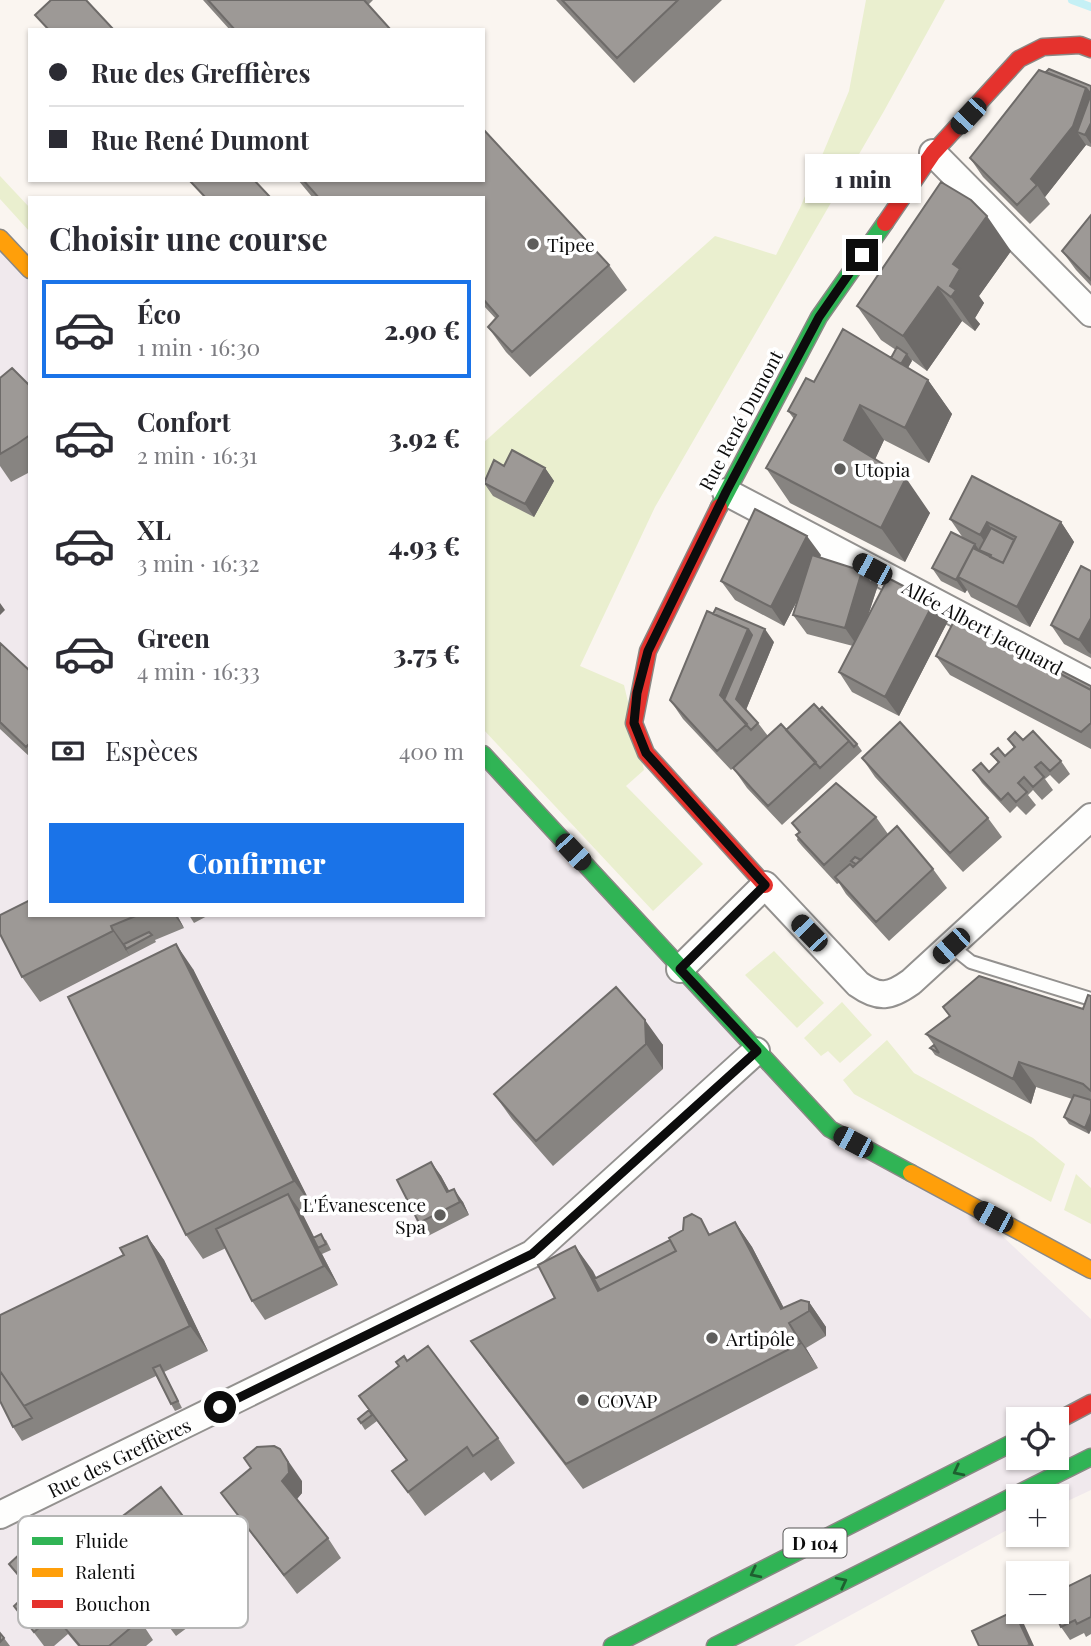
<!DOCTYPE html>
<html lang="fr">
<meta charset="utf-8">
<style>
:root{--surface:#fff;--page:#f7f7f7;--text:#2b2b33;--muted:#7c7c81;--line:#e1e1e2;--accent:#1a73e8}
body{margin:0;font-family:"Playfair Display",serif;background:var(--page);color:var(--text);height:100vh;display:flex;flex-direction:column;font-size:26px;white-space:nowrap}
*{box-sizing:border-box;margin:0}
p{font-size:23px;color:var(--muted)}
.icon{flex:none;width:38px;height:38px;fill:none;stroke:currentColor;stroke-width:2;stroke-linecap:round;stroke-linejoin:round}
.map{position:relative;flex:1;overflow:hidden}
.side{position:absolute;left:28px;top:196px;width:457px;height:721px;display:flex;flex-direction:column;background:var(--surface);border-radius:0px;box-shadow:0 2px 5px #0004}
.side>*{flex:none}
.top-card{position:absolute;left:28px;top:28px;width:457px;height:154px;border-radius:0px;box-shadow:0 2px 5px #0004;display:grid;align-content:center;height:154px;padding:0 21px;background:var(--surface)}
.buttons{position:absolute;left:1006px;top:1407px;display:grid;gap:14px}
.buttons a{display:grid;place-items:center;width:63px;height:63px;border-radius:0px;background:var(--surface);box-shadow:0 2px 5px #0004;font-size:35px}
.end{position:absolute;width:32px;height:32px;margin:-16px;border:9px solid #0c0c0c;background:#fff;box-shadow:0 0 0 4px #fff}
.from{border-radius:50%}
.bubble{position:absolute;height:49px;border-radius:0px;background:var(--surface);box-shadow:0 2px 5px #0004;font-size:23px;font-weight:800;line-height:49px;text-align:center}
.car{position:absolute;width:21px;height:42px;margin:-21px -10px;border-radius:9px;box-shadow:0 0 5px 2px #0007;background:linear-gradient(#222 24%,#8ab4d8 0 40%,#222 0 76%,#8ab4d8 0 86%,#222 0)}
.top-card b{display:flex;align-items:center;gap:24px;height:66px;font-size:26px}
.top-card b+b{border-top:2px solid var(--line)}
.top-card i{width:18px;height:18px;background:var(--text)}
ul{padding:0;list-style:none}
li{display:flex;align-items:center;gap:21px;height:98px;margin:0 14px 10px;padding:0 7px;border:4px solid transparent;border-radius:0px}
li div{flex:1}
li b{display:block;font-size:26px}
li em{font-style:normal;font-weight:800}
li.on{border-color:var(--accent)}
li>.icon{width:63px;height:63px;stroke-width:1.5}
h2{padding:0 21px;font-size:32px;line-height:84px}
.pay{display:flex;align-items:center;gap:18px;height:77px;padding:0 21px;font-size:26px}
.pay p{margin-inline-start:auto}
.button{display:flex;gap:14px;margin-top:auto;padding:14px 21px}
.button a{flex:1;height:80px;border-radius:0px;background:var(--accent);color:#fff;font-size:28px;font-weight:800;line-height:80px;text-align:center}
.map>svg:first-child{display:block}
</style>
<div class="map">
<svg width="1091" height="1646" viewBox="0 0 1091 1646">
<rect width="100%" height="100%" fill="#faf5f0"/>
<path fill="#f0e9ed" fill-rule="evenodd" d="M0 235 30 267V915H483V756L830 1129 968 1204 1091 1319V1490L1057 1506V1496H1018V1524L794 1646H0ZM1018 1419H1057V1458H1018Z"/>
<path fill="#eaefcf" d="M866 0H945L884 111 655 507 580 666 624 685 644 770 626 786 703 864 653 911 483 729V443L715 236 776 255 800 208 849 91Z
M0 176 30 208V232L0 199Z
M774 951 824 1003 797 1028 745 975Z
M842 1002 872 1035 840 1063 828 1051 821 1056 804 1038Z
M887 1040 914 1073 1033 1138 1065 1164 1051 1202 854 1094 843 1080Z
M1076 1174 1091 1188V1224L1064 1210Z"/>
<g fill="none" stroke-linecap="round" stroke-linejoin="round">
<path stroke="#c5f0f5" stroke-width="8" d="M1072 0 1091 7"/>
<g stroke="#93918f" stroke-width="16">
<path id="lane" d="M951 946 971 962 1091 999"/>
</g>
<g stroke="#93918f" stroke-width="30">
<path id="street" d="M933 153 1091 313
M726 492 1091 684
M680 969 765 885 858 984C879 999 890 997 911 982L1091 817
M0 1515 532 1254 756 1051"/>
</g>
<g stroke="#8a8885" stroke-width="19">
<path id="fast" d="M719 507 819 317 885 223
M483 754 830 1129 911 1173
M612 1646 1018 1440
M715 1646 1091 1457"/>
</g>
<g stroke="#8a8885" stroke-width="19">
<path id="slow" d="M0 238 30 270
M911 1173 1091 1270"/>
</g>
<g stroke="#8a8885" stroke-width="19">
<path id="jam" d="M885 223 933 153 1019 59 1043 47 1080 45 1091 49
M719 507 648 651 634 723 646 753 765 885
M1057 1421 1091 1403"/>
</g>
<use href="#lane" stroke="#fefefd" stroke-width="12"/>
<use href="#street" stroke="#fefefd" stroke-width="26"/>
<use href="#fast" stroke="#30b455" stroke-width="16"/>
<use href="#slow" stroke="#ff9f0a" stroke-width="16"/>
<use href="#jam" stroke="#e5322d" stroke-width="16"/>
</g>
<path fill="#878481" d="M203 0H373L368 5 391 30H230Z
M556 0H722L634 83Z
M1091 86V147L1086 145 1045 197 1050 204 1030 224 983 177 970 158Z
M298 180H483L609 265 627 290 530 377 506 352 488 327 496 319 483 305V198H313Z
M1091 215V286L1076 270 1062 251Z
M1011 251 979 296 984 303 975 318 980 324 975 331 962 321 927 371 912 360 908 368 928 380 952 414 929 463 884 440 875 459 930 513 905 562 790 503 766 468 794 419 788 411 814 382 891 358 896 350 881 340 857 306Z
M0 378 30 386V472L11 482 0 466Z
M504 466 545 468 554 481 534 517 493 496 484 483Z
M950 519 1061 522 1074 542 1030 627 971 597 967 590 965 593 941 581 932 568 963 538Z
M821 555 819 558 862 571 865 575 878 585 867 618 934 602 948 621 899 716 852 692 839 672 853 646 807 634 793 615 798 599 784 626 735 600 721 581Z
M1091 571V658L1064 644 1051 625Z
M774 642 746 710 758 723 768 736 731 770 683 719 670 700Z
M0 643 30 671V757L0 729Z
M936 656 1091 686V749L950 675Z
M814 704 857 744 862 751 782 825 747 788 733 768 786 730Z
M1008 739 1023 740 1061 761 1070 774 1059 784 1050 775 1045 779 1053 790 1042 800 1033 790 1028 795 1036 805 1026 815 1017 806 1010 813 982 783 973 770 989 772 998 763 991 754 1005 756 1014 748Z
M862 758 988 818 1002 837 963 872 875 777Z
M876 817 888 834 933 869 947 888 889 941 846 894 839 883 837 884 802 846 797 840 799 833 792 823Z
M30 915H177L184 928 155 940 156 942 40 1002 22 977Z
M189 915H209L194 923Z
M193 969 312 1206 301 1211 314 1237 326 1240 331 1250 322 1254 338 1285 265 1320 252 1301 226 1248 203 1259 186 1235Z
M616 987 663 1045V1069L553 1166 512 1119 494 1094Z
M1091 996V1130L1089 1134 1069 1124 1064 1117 1072 1099 1036 1087 1031 1104 935 1055 930 1048 934 1045 926 1034 949 1016 943 1007 1083 1009Z
M431 1162 441 1176 449 1191 463 1202 469 1215 428 1236 419 1223Z
M735 1222 752 1247 784 1308 809 1302 826 1327V1336L806 1348 818 1368 583 1489 489 1366 471 1341 555 1298 575 1246 596 1278 711 1234Z
M147 1236 164 1260 208 1351 164 1372 182 1408 175 1411 171 1404 156 1376 22 1441 13 1427 0 1401 124 1255Z
M407 1361 498 1438 515 1463 491 1481 484 1472 425 1516 392 1471 406 1460 377 1421 365 1430 358 1419 369 1410 359 1396Z
M302 1481V1493L297 1499 328 1538 341 1558 297 1594 221 1493Z
M99 1534 207 1548 220 1568 182 1595 199 1619 176 1636Z
M87 1557 101 1577 66 1605 79 1620H140L153 1640 146 1646H78L68 1634 54 1646H44L14 1606 30 1592 9 1564H32Z
M1091 1575V1634L1086 1637 1084 1633 1070 1640 1061 1627 1060 1583 1064 1588Z
M0 1633 4 1638 10 1646H0Z"/>
<path fill="#6e6b69" d="M1086 88 1091 95V144L1085 135 1077 132 1086 145 1045 197 1037 185 1031 179Z
M987 216 1011 251 979 296 984 303 975 318 980 324 975 331 951 297 950 286 953 264Z
M938 287 962 321 927 371 903 336Z
M907 354 912 361 900 381 895 375Z
M928 380 952 414 929 463 905 428Z
M860 405 884 440 868 475 844 440Z
M545 468 554 481 534 517 525 504Z
M906 478 930 513 905 562 881 528Z
M987 522 1000 541 993 554 980 535Z
M1061 522 1074 542 1030 627 1017 607Z
M807 536 821 555 784 626 771 607Z
M975 544 984 557 958 577 967 590 965 593 956 580Z
M862 571 871 584 873 578 878 585 858 647 845 628Z
M934 602 948 621 899 716 885 697Z
M0 603 5 610 0 615Z
M1090 620 1091 622V654L1088 652 1079 640Z
M748 629H765L774 642 745 712H734L720 695Z
M174 915H177L184 928Z
M111 926 127 948 126 949 130 956 113 931Z
M176 944 193 969 312 1206 294 1181Z
M645 1020 663 1045V1069L646 1044Z
M1019 1062 1036 1087 1031 1104 1013 1079Z
M1091 1113V1130L1089 1134 1085 1128Z
M431 1162 441 1176 457 1205 447 1192Z
M454 1189 463 1202 469 1215 460 1202Z
M288 1194 302 1213 319 1247 318 1248 322 1254 338 1285 324 1266Z
M735 1222 752 1247 791 1322 781 1309Z
M147 1236 164 1260 208 1351 190 1326Z
M575 1246 593 1271 609 1302 598 1291Z
M809 1302 826 1327V1336L809 1311Z
M789 1323 806 1348 818 1368 801 1343Z
M280 1449 302 1481V1493L296 1500 282 1481Z
M1014 1611 1024 1624 1034 1646H1031L1030 1645Z"/>
<path fill="#9d9996" stroke="#6e6b69" stroke-width="2" d="M51 0H86L114 30H49L35 15Z
M208 0H364L391 30H235Z
M562 0H678L617 58Z
M1049 69 1091 86V123L1085 135 1077 132 1091 94 1086 88 1046 72Z
M1039 70 1086 88 1073 126 1031 179 1037 185 1017 205 970 158Z
M483 129 609 265 512 352 488 327 498 316 483 299V198H319L303 180H483Z
M189 180H254L271 198H206Z
M941 182 971 200 987 216 953 264 960 269 950 286 956 290 951 297 938 287 903 336 857 306Z
M1091 215V280L1062 251Z
M843 329 928 380 905 428 860 405 844 440 906 478 881 528 766 468 796 415 788 411 806 378 814 382Z
M897 347 907 354 901 364 891 358Z
M12 368 30 386V435L17 444 0 454V378Z
M512 450 545 468 525 504 484 483 494 460 504 466Z
M972 476 1061 522 1017 607 958 577 973 548 1003 563 1016 537 987 522 980 535 950 519Z
M755 509 807 536 771 607 721 581Z
M991 528 1014 540 1003 563 990 557 991 555 979 550Z
M951 532 975 544 956 580 932 568Z
M812 555 862 571 845 628 793 615Z
M1081 566 1091 571V621L1090 620 1079 640 1051 625Z
M865 575 873 578 871 584Z
M888 578 934 602 885 697 839 672Z
M716 608 765 629 736 699 758 723 751 730 724 700 752 635 748 629 713 614Z
M707 611 748 629 720 695 747 724 717 751 670 700Z
M955 619 1091 690V723L1081 732 936 656Z
M962 620 1091 686V690L961 622Z
M0 643 30 671V743L26 747 0 722Z
M814 704 849 741 820 768 786 730Z
M822 707 857 744 854 747 849 741 819 710Z
M900 722 988 818 950 853 862 758Z
M781 724 816 762 768 806 733 768Z
M1033 731 1061 761 1050 771 1041 762 1035 767 1044 777 1033 787 1024 777 1018 783 1027 792 1016 802 1008 793 1001 800 973 770 981 763 989 772 999 762 991 754 998 748 1005 756 1015 747 1008 739 1015 732 1023 740Z
M836 783 876 817 824 865 796 835 800 832 792 823Z
M897 826 933 869 876 922 835 877 850 864 853 867Z
M855 857 861 860 856 864 851 861Z
M30 900V915H138L111 926 113 931 22 977 0 934V915Z
M149 932 152 935 126 949 124 944Z
M176 944 294 1181 186 1235 68 997Z
M979 976 1083 1009 1088 995 1091 996V1091L1083 1084 1019 1062 1013 1079 926 1034 950 1016 943 1007Z
M616 987 645 1020 646 1044 536 1141 494 1094Z
M934 1045 939 1053 930 1048Z
M1074 1095 1091 1100V1113L1085 1128 1064 1117Z
M431 1162 447 1192 454 1189 460 1202 419 1223 397 1180Z
M288 1194 324 1266 252 1301 216 1229Z
M692 1214 701 1219 709 1235 735 1222 781 1309 801 1300 809 1302V1311L789 1323 801 1343 566 1464 471 1341 555 1298 538 1265 575 1246 598 1291 676 1251 669 1238 683 1230 684 1218Z
M321 1234 326 1244 318 1248 313 1238Z
M147 1236 190 1326 24 1406 0 1371V1315L124 1255 120 1248Z
M670 1240 676 1251 600 1290 594 1279Z
M428 1346 498 1438 473 1456 467 1447 408 1492 392 1471 407 1460 359 1396 399 1366 396 1362 404 1356 407 1361Z
M160 1365 178 1401 171 1404 153 1368Z
M0 1371 32 1418 13 1427 0 1401Z
M369 1410 372 1415 361 1423 358 1419Z
M274 1446 280 1449 288 1462 289 1473 282 1481 328 1538 284 1575 221 1493 251 1468 244 1458 257 1447Z
M161 1487 207 1548 168 1576 185 1599 163 1617 99 1534Z
M68 1534 87 1557 51 1587 79 1620 115 1591 140 1620 109 1646H80L54 1615 34 1632 14 1606 31 1590 9 1564 22 1552 32 1564Z
M1091 1575V1617L1077 1624 1075 1620 1061 1627 1054 1612H1057V1584L1060 1583 1063 1589Z
M1014 1611 1030 1645 1027 1646H979L972 1631Z
M0 1633 4 1638 0 1642Z"/>
<defs><path id="oneway-chevron" d="M-2-3.5L2.5 0L-2 3.5" fill="none" stroke-width="1.6" stroke-linecap="round" stroke-linejoin="round" transform="scale(1.75)"/></defs>
<g stroke="#1e6030">
<use href="#oneway-chevron" transform="translate(958 1471) rotate(153)"/>
<use href="#oneway-chevron" transform="translate(755 1573) rotate(153)"/>
<use href="#oneway-chevron" transform="translate(842 1582) rotate(-27)"/>
</g>
<g fill="none" stroke-linecap="round" stroke-linejoin="round">
<path stroke="#0c0c0c" stroke-width="9" d="M220 1407 532 1254 757 1051 680 969 765 885 646 753 634 723 637 693 648 651 726 492 819 317 862 255"/>
</g>
<g fill="#5f5e5c" stroke="#fff" stroke-width="2.5">
<circle cx="533" cy="244" r="7"/>
<circle cx="840" cy="469" r="7"/>
<circle cx="440" cy="1215" r="7"/>
<circle cx="712" cy="1338" r="7"/>
<circle cx="583" cy="1400" r="7"/>
</g>
<g text-anchor="middle" dominant-baseline="central" stroke-width="7" stroke-linejoin="round" paint-order="stroke">
<rect fill="#fff" stroke="#555" stroke-width="2" x="783.5" y="1528.5" width="63" height="29" rx="5"/>
<g font-size="18" font-weight="bold" fill="#0c0c0c">
<text x="815" y="1543">D 104</text>
</g>
<g font-size="19" fill="#0c0c0c" stroke="#fff" text-anchor="start">
<text x="547" y="244">Tipee</text>
<text x="854" y="469">Utopia</text>
<text x="426" y="1204" text-anchor="end">L'Évanescence<tspan x="426" dy="22">Spa</tspan></text>
<text x="726" y="1338">Artipôle</text>
<text x="597" y="1400">COVAP</text>
</g>
<g font-size="19" fill="#0c0c0c" stroke="#fff">
<text transform="translate(740 420) rotate(-62)">Rue René Dumont</text>
<text transform="translate(983 627) rotate(28)">Allée Albert Jacquard</text>
<text transform="translate(119 1457) rotate(-26)">Rue des Greffières</text>
</g>
</g>
<rect x="18" y="1516" width="230" height="112" rx="10" fill="#fff" stroke="#b6b6b6" stroke-width="2"/>
<rect x="32" y="1537" width="31" height="8" fill="#30b455"/>
<rect x="32" y="1568" width="31" height="9" fill="#ff9f0a"/>
<rect x="32" y="1600" width="31" height="8" fill="#e5322d"/>
<g font-size="19" fill="#0c0c0c">
<text x="75" y="1548">Fluide</text>
<text x="75" y="1579">Ralenti</text>
<text x="75" y="1611">Bouchon</text>
</g>
</svg>
<div class="buttons">
<a><svg class="icon" aria-label="locate" viewBox="0 0 24 24"><circle cx="12" cy="12" r="6"/><path d="M12 2v4M12 18v4M2 12h4M18 12h4"/></svg></a>
<a>+</a>
<a>−</a>
</div>
<i class="end from" style="left:220px;top:1407px"></i>
<i class="end" style="left:862px;top:255px"></i>
<div class="bubble" style="left:805px;top:154px;width:116px">1 min</div>
<i class="car" style="left:968px;top:116px;rotate:223deg"></i>
<i class="car" style="left:872px;top:569px;rotate:298deg"></i>
<i class="car" style="left:573px;top:852px;rotate:137deg"></i>
<i class="car" style="left:809px;top:933px;rotate:316deg"></i>
<i class="car" style="left:951px;top:946px;rotate:228deg"></i>
<i class="car" style="left:853px;top:1142px;rotate:298deg"></i>
<i class="car" style="left:993px;top:1217px;rotate:298deg"></i>
<div class="top-card">
<b><i class="from"></i>Rue des Greffières</b>
<b><i></i>Rue René Dumont</b>
</div>
<section class="side">
<h2>Choisir une course</h2>
<ul>
<li class="on"><svg class="icon" aria-label="car" viewBox="0 0 24 24"><path d="M5 17H2v-5l4-1 3-4h7l3 4 3 1v5h-3M9 17h6M6 11h13"/><circle cx="7" cy="17" r="2"/><circle cx="17" cy="17" r="2"/></svg><div><b>Éco</b><p>1 min · 16:30</p></div><em>2.90 €</em></li>
<li><svg class="icon" aria-label="car" viewBox="0 0 24 24"><path d="M5 17H2v-5l4-1 3-4h7l3 4 3 1v5h-3M9 17h6M6 11h13"/><circle cx="7" cy="17" r="2"/><circle cx="17" cy="17" r="2"/></svg><div><b>Confort</b><p>2 min · 16:31</p></div><em>3.92 €</em></li>
<li><svg class="icon" aria-label="car" viewBox="0 0 24 24"><path d="M5 17H2v-5l4-1 3-4h7l3 4 3 1v5h-3M9 17h6M6 11h13"/><circle cx="7" cy="17" r="2"/><circle cx="17" cy="17" r="2"/></svg><div><b>XL</b><p>3 min · 16:32</p></div><em>4.93 €</em></li>
<li><svg class="icon" aria-label="car" viewBox="0 0 24 24"><path d="M5 17H2v-5l4-1 3-4h7l3 4 3 1v5h-3M9 17h6M6 11h13"/><circle cx="7" cy="17" r="2"/><circle cx="17" cy="17" r="2"/></svg><div><b>Green</b><p>4 min · 16:33</p></div><em>3.75 €</em></li>
</ul>
<div class="pay"><svg class="icon" aria-label="cash" viewBox="0 0 24 24"><path d="M3 7h18v10H3z"/><circle cx="12" cy="12" r="2"/></svg>Espèces<p>400 m</p></div>
<div class="button"><a>Confirmer</a></div>
</section>
</div>
